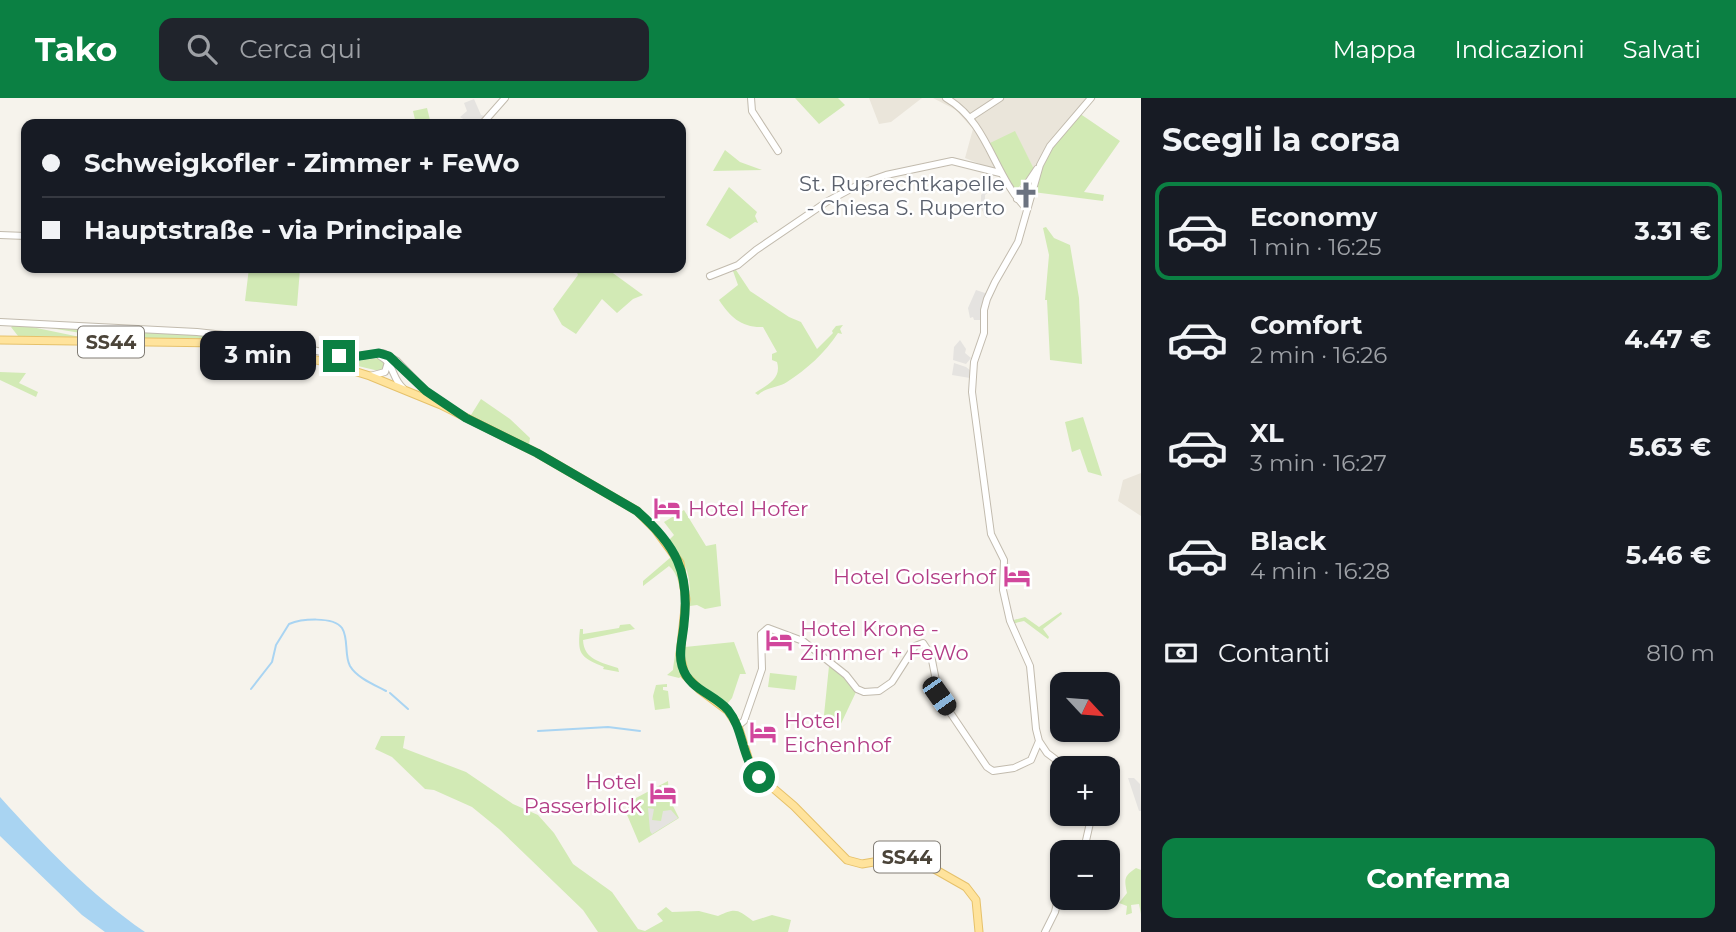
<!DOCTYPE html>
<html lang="it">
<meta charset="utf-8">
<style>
:root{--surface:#171b24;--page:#20242c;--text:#f1f3f6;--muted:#9ea1a6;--line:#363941;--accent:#0b8043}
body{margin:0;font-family:Montserrat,sans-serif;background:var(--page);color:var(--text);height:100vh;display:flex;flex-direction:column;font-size:26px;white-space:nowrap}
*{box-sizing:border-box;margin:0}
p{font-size:23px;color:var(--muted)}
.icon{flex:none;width:38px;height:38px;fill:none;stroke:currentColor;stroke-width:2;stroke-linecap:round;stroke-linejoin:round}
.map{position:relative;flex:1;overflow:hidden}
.details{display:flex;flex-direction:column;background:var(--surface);width:595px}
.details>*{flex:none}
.banner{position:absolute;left:21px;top:21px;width:665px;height:154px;border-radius:14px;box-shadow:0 2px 5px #0004;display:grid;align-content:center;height:154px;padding:0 21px;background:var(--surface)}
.needle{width:46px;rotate:116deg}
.buttons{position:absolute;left:1050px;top:574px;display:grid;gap:14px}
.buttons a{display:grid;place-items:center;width:70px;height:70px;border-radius:14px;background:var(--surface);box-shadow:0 2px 5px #0004;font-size:35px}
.end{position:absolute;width:32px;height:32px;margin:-16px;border:9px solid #0b8043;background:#fff;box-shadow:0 0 0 4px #fff}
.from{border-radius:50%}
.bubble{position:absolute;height:49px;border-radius:14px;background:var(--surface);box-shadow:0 2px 5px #0004;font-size:23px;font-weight:700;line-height:49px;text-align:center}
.car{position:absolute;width:21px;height:42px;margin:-21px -10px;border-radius:9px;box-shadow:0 0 5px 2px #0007;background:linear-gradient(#222 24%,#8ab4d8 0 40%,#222 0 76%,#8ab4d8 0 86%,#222 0)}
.banner b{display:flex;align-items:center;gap:24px;height:66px;font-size:26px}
.banner b+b{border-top:2px solid var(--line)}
.banner i{width:18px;height:18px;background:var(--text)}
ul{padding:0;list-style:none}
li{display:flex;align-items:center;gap:21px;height:98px;margin:0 14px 10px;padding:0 7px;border:4px solid transparent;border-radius:14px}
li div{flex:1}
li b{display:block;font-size:26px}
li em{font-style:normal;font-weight:700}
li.current{border-color:var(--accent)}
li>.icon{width:63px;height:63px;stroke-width:1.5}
h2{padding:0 21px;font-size:32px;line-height:84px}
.pay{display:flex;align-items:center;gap:18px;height:77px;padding:0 21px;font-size:26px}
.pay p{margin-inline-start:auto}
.primary-button{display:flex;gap:14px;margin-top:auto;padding:14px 21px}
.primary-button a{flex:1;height:80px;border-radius:14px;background:var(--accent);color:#fff;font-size:28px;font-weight:700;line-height:80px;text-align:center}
header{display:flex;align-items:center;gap:42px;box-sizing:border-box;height:98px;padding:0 35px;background:var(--accent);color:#fff}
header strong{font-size:33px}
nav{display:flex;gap:38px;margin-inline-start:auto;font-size:24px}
.search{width:490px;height:63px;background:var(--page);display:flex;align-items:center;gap:18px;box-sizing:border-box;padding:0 24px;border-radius:14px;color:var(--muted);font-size:26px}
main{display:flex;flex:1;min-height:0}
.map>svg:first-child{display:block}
</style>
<header>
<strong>Tako</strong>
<div class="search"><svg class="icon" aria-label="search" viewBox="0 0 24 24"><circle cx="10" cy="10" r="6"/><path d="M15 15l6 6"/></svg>Cerca qui</div>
<nav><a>Mappa</a><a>Indicazioni</a><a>Salvati</a></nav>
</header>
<main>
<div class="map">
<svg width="1141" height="834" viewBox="0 0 1141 834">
<rect width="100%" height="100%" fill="#f6f3ec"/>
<path fill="#eae5da" d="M869 0H922L891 24 879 26Z
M933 0H1093L1040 67 1034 71 1026 56 990 45 999 64 995 72 965 60 973 31 956 12Z
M1141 375V418L1118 403 1123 382Z"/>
<path fill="#d2eab5" d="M795 0H838L845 7 819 26Z
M427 10 431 26H416L413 13Z
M1079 15 1120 43 1084 94 1104 97 1103 103 1033 94 1044 58Z
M1015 33 1034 71 1015 94 990 45Z
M725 52 740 64 762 72 713 73Z
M729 89 757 114 755 118 758 125 755 124 730 141 706 127Z
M1046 129 1054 140 1070 147 1079 200 1082 266 1050 262 1047 202H1045L1049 157 1043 130Z
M249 170 300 171 297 208 245 203Z
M575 170H606L643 197 633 201 617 215 602 201 576 236 562 227 553 211 578 177Z
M736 172 750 193 789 219 801 224 817 251 833 235 832 233 836 228 843 227 840 231 842 236 838 235C825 255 807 271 787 284 778 290 766 289 758 297L755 295C767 287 782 281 777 264L772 262V256L777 254 763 229C742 230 730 219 719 202L738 187 733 173Z
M14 227 27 228 80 239 18 238 11 229Z
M38 228 206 237 230 241 111 240Z
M379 260 384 263 386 268 379 273 341 264 340 261 349 264Z
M0 274 26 275 19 285 38 294 36 299 0 282Z
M481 301 510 321 530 340 529 346 471 317Z
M1083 319 1102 378 1088 374 1080 351 1072 354 1065 324Z
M684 412 706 448 716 446 721 508 705 511 697 507 690 508C691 476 687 466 669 442L674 437 664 424Z
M671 459C699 491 666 543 682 578L679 580 667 577 673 572C676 545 691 486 669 468L643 488V483Z
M1061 514 1062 516 1043 531 1049 539 1048 541 1024 523 1011 526 1010 523 1025 519 1039 529Z
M630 526 635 531 583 542C584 562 601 564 618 570L619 574 603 571 604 569C581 559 577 557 580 531H583V536L619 530 620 527Z
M734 544 746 576H740L732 600 727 606C704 588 683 583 685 549Z
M829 568 844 578 856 594 838 632 824 617Z
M770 575 797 578 795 592 768 589Z
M667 586V589H663V592L668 593 670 610 655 612 653 598 656 587Z
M381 638H405L403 650 466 674 513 706 538 717 554 735 573 766 612 794 638 831 645 833 663 823 657 816 666 809 672 814 699 813 718 818C736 810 737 811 753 823L772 817 791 822 788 834H598L583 812 499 731 472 709 434 692 425 691 392 659 375 651Z
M668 683 669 700 679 720 639 745 625 712 636 700Z
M1136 770 1141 772V816L1139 806 1131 807 1132 815 1126 817 1127 808 1119 805 1127 795C1124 781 1124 778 1136 770Z"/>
<path fill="#e5e3e0" d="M474 1 481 17 485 18 481 24 472 26 460 19 467 13 464 5Z
M997 81 1003 83 985 97V107L991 118 986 120 981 110V97Z
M976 192 988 196 980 222H974L973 219 970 220 968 210Z
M960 242 966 251 965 255 971 260 966 266 953 262 954 249Z
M954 265 966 269 971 273 970 280 952 277Z
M1128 680H1134L1140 686 1141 713H1139Z
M648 710 654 711 652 722 661 723 663 713 671 712 678 720 652 736 650 733Z"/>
<path fill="#a9d4f2" d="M0 699C44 748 91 797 145 834H105L82 817 0 738Z"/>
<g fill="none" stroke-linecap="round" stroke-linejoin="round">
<path stroke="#a9d4f2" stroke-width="2" d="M251 591 272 564 276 547 289 526C301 521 333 518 342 530 349 541 344 557 350 568 357 580 375 587 386 593
M390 595 408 611
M538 633 608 629 640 633"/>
<g stroke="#c2bbae" stroke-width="8">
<path id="minor" d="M751 0 752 13 778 53
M946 0C989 25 993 77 1026 110
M971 19 1000 0
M482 26 505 0
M1017 101 1037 71
M0 137 26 138
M710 178 738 167 756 152 828 103 860 86 886 77 952 63 1000 75
M0 224 197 234 269 242 339 258 353 259 383 255 397 263 426 293 443 305
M380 258C394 265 392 281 403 290
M370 278 385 274 388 264
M738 628 744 623 762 571 761 536 768 530 803 543 846 577 857 591 864 594 879 593 892 584 915 548 923 545 931 557 939 598 987 669 993 673 1014 670 1031 662 1039 643
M1067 670 1047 655 1039 643 1036 631 1030 568 1010 523 1003 492 1004 462 991 436 972 294 974 264 984 235V212L987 201 995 184 1018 144 1040 67 1050 48 1091 0
M1081 754 1085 747 1092 716
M1045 834 1055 814 1062 783"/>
</g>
<g stroke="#e6c16a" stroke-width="9">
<path id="major" d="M0 242 223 245 277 252 328 265 370 278 441 307 537 355 637 413 655 431 680 465 686 501 680 557 685 577 700 592 728 613 738 628 752 672 794 708 847 762 862 766 903 759 915 760 966 789 976 802 979 834"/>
</g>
<use href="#minor" stroke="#fff" stroke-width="6"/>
<use href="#major" stroke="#ffe39c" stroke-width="7"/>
</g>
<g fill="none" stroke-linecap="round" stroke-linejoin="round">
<path stroke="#0b8043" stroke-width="9" d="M339 258 353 259 379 255 389 258 426 293 466 320 537 355 637 413C676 447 690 474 684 526 683 539 678 555 682 568 689 592 713 595 728 612 744 632 741 660 759 679"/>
</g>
<defs>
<g id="church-bare" transform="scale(2.1)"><path d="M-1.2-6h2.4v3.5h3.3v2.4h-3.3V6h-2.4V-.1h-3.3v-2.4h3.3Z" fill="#6b7280" stroke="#fff" stroke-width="2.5" paint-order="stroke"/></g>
<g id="hotel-bare" transform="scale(2.1)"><path d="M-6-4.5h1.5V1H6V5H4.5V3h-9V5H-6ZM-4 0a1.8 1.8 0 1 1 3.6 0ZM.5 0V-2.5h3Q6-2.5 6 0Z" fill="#d1479c" stroke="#fff" stroke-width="2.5" paint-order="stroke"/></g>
</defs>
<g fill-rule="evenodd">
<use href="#church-bare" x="1026" y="97"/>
<use href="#hotel-bare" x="667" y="410"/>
<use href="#hotel-bare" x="1017" y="478"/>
<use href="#hotel-bare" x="779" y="542"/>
<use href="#hotel-bare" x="763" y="634"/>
<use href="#hotel-bare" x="663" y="695"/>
</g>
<g text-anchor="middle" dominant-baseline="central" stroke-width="5" stroke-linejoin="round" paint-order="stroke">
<g fill="#fff" stroke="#817c74" stroke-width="2">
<rect x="78" y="228.5" width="66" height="31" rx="5"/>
<rect x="874" y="743.5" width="66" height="31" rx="5"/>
</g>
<g font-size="19" font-weight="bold" fill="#4b4439">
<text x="111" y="244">SS44</text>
<text x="907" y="759">SS44</text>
</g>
<g font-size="21" fill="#5b616d" stroke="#fff" text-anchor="end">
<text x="1005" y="85">St. Ruprechtkapelle<tspan x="1005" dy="24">- Chiesa S. Ruperto</tspan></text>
</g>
<g font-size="21" fill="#b23c85" stroke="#fff" text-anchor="start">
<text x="688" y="410">Hotel Hofer</text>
<text x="996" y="478" text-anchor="end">Hotel Golserhof</text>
<text x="800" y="530">Hotel Krone -<tspan x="800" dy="24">Zimmer + FeWo</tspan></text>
<text x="784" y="622">Hotel<tspan x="784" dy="24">Eichenhof</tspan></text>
<text x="642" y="683" text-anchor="end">Hotel<tspan x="642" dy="24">Passerblick</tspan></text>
</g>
</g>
</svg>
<div class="buttons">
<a><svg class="needle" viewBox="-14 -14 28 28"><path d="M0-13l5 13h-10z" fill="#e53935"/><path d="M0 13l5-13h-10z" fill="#9ea1a6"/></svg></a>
<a>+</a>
<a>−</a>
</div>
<i class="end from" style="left:759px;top:679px"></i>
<i class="end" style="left:339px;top:258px"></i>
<div class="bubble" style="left:200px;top:233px;width:116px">3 min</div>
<i class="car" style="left:939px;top:598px;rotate:145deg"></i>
<div class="banner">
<b><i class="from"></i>Schweigkofler - Zimmer + FeWo</b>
<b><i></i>Hauptstraße - via Principale</b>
</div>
</div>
<section class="details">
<h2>Scegli la corsa</h2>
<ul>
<li class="current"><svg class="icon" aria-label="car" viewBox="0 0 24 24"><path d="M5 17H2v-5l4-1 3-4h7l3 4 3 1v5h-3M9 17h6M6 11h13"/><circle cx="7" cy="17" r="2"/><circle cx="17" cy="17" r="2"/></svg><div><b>Economy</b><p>1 min · 16:25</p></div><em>3.31 €</em></li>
<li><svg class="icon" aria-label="car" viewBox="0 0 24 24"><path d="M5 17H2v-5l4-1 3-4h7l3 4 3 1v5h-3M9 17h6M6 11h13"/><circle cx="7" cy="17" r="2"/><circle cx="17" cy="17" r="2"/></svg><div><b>Comfort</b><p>2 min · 16:26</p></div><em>4.47 €</em></li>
<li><svg class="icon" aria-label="car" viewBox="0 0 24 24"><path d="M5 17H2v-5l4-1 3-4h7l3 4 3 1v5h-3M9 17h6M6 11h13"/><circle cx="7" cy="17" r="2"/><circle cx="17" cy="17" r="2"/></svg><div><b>XL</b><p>3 min · 16:27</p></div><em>5.63 €</em></li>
<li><svg class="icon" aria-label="car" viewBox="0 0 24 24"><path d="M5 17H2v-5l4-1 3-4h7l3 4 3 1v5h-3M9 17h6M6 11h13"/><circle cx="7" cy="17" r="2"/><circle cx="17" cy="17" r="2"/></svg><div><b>Black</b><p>4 min · 16:28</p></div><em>5.46 €</em></li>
</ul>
<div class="pay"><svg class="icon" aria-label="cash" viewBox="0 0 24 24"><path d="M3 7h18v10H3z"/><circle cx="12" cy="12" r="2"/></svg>Contanti<p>810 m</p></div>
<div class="primary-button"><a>Conferma</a></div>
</section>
</main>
